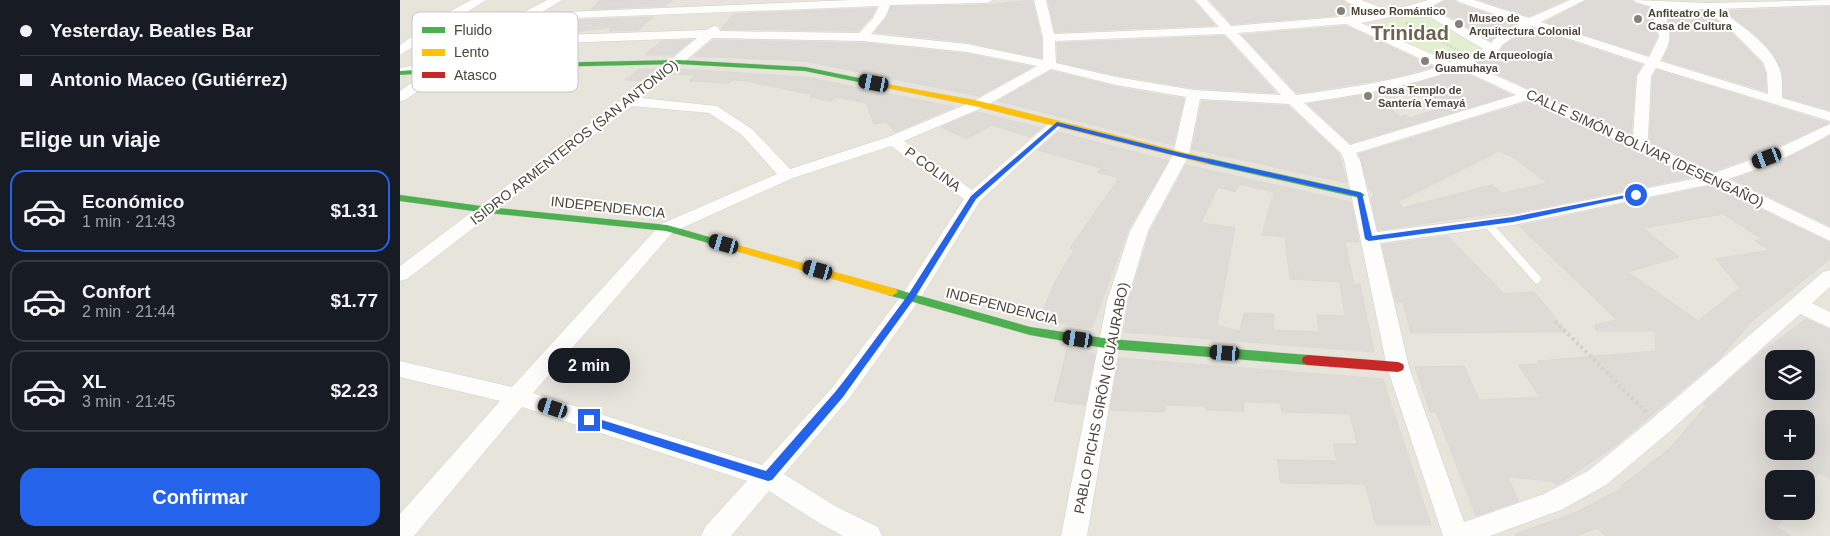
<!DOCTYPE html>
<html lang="es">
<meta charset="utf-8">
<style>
:root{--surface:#171b24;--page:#242831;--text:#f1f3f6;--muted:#9ea1a6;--line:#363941;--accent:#2563eb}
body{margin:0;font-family:Helvetica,sans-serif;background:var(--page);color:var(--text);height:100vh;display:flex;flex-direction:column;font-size:19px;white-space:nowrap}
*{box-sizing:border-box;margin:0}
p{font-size:16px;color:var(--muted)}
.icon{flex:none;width:28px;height:28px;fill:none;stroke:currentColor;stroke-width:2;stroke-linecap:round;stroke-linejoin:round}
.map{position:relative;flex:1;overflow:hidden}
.panel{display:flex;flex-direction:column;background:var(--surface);width:400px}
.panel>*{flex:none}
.hud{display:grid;align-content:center;height:110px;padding:0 20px;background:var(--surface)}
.tools{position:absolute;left:1365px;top:350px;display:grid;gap:10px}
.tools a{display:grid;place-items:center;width:50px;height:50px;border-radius:10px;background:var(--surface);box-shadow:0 5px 20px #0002;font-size:25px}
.end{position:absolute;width:22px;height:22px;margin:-11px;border:6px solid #2563eb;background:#fff;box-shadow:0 0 0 2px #fff}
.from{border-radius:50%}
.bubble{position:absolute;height:35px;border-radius:15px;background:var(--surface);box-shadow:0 5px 20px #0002;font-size:16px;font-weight:600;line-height:35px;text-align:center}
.car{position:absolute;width:15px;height:30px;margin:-15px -8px;border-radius:6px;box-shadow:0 0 4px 1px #0007;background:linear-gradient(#222 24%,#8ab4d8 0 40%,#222 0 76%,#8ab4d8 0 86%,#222 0)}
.hud b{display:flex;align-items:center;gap:18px;height:48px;font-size:19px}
.hud b+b{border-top:1px solid var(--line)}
.hud i{width:12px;height:12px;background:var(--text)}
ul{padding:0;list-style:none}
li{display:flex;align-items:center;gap:15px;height:82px;margin:0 10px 8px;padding:0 10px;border:2px solid var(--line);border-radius:15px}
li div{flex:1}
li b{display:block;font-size:19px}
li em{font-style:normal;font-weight:600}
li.selected{border-color:var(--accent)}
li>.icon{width:45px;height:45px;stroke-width:1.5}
h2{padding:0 20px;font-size:22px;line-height:60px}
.action{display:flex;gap:10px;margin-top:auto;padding:10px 20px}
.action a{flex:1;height:58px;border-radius:15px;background:var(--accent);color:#fff;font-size:20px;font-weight:600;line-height:58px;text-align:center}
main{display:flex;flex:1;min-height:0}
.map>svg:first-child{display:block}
</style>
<main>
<section class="panel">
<div class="hud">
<b><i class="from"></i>Yesterday. Beatles Bar</b>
<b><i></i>Antonio Maceo (Gutiérrez)</b>
</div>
<h2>Elige un viaje</h2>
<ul>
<li class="selected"><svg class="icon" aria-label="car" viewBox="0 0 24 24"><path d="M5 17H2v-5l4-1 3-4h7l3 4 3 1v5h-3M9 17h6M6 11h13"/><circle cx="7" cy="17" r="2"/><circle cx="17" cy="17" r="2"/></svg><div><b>Económico</b><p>1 min · 21:43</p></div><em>$1.31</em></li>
<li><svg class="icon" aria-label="car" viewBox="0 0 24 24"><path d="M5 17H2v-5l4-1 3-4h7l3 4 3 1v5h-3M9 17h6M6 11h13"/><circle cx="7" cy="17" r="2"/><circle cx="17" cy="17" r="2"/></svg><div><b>Confort</b><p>2 min · 21:44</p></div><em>$1.77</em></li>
<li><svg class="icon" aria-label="car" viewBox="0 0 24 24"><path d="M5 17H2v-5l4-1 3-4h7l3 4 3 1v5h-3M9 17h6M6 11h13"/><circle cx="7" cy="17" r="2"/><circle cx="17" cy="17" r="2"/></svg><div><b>XL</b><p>3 min · 21:45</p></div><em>$2.23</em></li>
</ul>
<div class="action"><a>Confirmar</a></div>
</section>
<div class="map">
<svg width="1430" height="536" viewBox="0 0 1430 536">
<rect width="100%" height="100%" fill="#f4f2ee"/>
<path fill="#e7e4dc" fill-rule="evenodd" d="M0 0H1430V536H0ZM1374 359H1406V391H1374ZM1374 419H1406V451H1374ZM1374 479H1406V511H1374Z"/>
<path fill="#e1eecf" d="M1026 14 1086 49 1053 63 1048 62 967 25Z"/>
<path fill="#dedbd6" stroke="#dcd9d4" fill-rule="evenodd" d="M214 0H272L265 6 191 9 199 1Z
M630 0H632L641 38V58L567 42 475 32 487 17 491 7 587 5Z
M648 0H793L815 25 655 32Z
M810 0H943L946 4 963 11 943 15 832 24Z
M1046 0H1055L1058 4 1116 23 1091 41 1034 7Z
M1080 0H1165L1129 16Z
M1187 0H1232L1235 4 1250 8 1257 37 1248 55 1146 22Z
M1430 7V110L1384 97 1382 70 1371 51 1355 34 1324 11Z
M476 8 471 17 458 31 321 29 333 14Z
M1266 11H1304L1329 30 1361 63 1365 73 1366 91 1263 60 1269 47 1271 36Z
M253 17 238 30 209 31 213 27 165 33 179 20Z
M946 26 1033 67 985 79 897 93 842 35Z
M1131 28 1242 65 1235 76 1231 134 1075 64 1098 55 1104 45Z
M824 36 876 93 794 88 716 75 658 62 657 43Z
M292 40 273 55H245L261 41Z
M313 40 462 43 567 54 632 67 579 96 405 61 294 56Z
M239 69H256L242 81 225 80Z
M278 69 405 77 554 107 495 132 486 122 474 124 466 103 436 97 431 101 410 97 413 95 347 81 333 80 330 83 289 81 296 75 272 74Z
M1058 70 1111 95 950 143 908 104 973 94 1000 117 1006 115 1010 118 1048 106 1012 85Z
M1257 70 1429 123 1358 155 1314 171 1248 141 1250 138 1253 77Z
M651 71 716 87 784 99 773 145 598 101Z
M802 101 888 106 939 154 947 183 792 149Z
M1128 102 1292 177 1113 213 1105 212 978 230 971 199 974 195 969 188 959 154ZM1099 151 1111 156 1147 183 1102 193 1092 185 1002 208 999 201Z
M577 112H578L641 128 630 137 592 125 567 139 541 127Z
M658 132 768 161 728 230 692 328 639 320 656 280 674 249 670 248 719 178 697 172 701 168 638 150Z
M1430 136V226L1333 179 1381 161Z
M786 165 951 202 959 242 945 241 954 284H960L974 352 724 332 729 301 750 232ZM840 184 874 192 862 235 885 237 890 279 940 282 945 316 917 315 919 332 874 330 873 314 844 313 840 331 817 326 835 228 801 223 818 187 835 192Z
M1312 186 1430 243V259L1351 322 1321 357 1216 445 1157 485 1151 481 1108 477 1118 501 1076 516 1036 412H1030L1015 367 1064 366 1079 400 1140 397 1118 365 1140 364 1137 361 1256 351 1255 331H1196L1195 325 1217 320 1119 226ZM1323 214 1362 239 1355 241 1370 250 1316 259 1340 288 1298 321 1228 272 1279 257 1243 228Z
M1048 236 1104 294 1134 292 1151 312 1164 332 1011 333 1003 302 996 303 982 245Z
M1406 319 1430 330V479L1419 473 1414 479H1374V511L1384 517 1377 527 1391 536H1205L1197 528 1176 536H1116L1115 534 1177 512 1225 486H1221L1269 449 1306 406 1303 404 1359 354ZM1374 359H1406V391H1374ZM1374 419H1406V451H1374Z
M667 349 695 354 685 405 654 401Z
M719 358 983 379 1031 525H976L965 484 881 483 877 460 937 461 933 444H957L950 414 882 412 880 403 843 402 844 411 805 410V406L765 405V412L710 410Z"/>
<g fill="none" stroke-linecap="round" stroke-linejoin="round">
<g stroke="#d2d0cb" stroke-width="9">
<path id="lane" d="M1087 223 1137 279"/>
</g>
<g stroke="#d2d0cb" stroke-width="1">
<path id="street" d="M71 0H86L0 55V45L49 12Z
M147 0H162L141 13 451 0H593L587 3 490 5 486 16 471 34 567 44 643 60V38L634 0H646L654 34 819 27 795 0H807L831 26 975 14 947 2 945 0H961L990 11 1028 0H1044L1030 7 1091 43 1094 39 1120 23 1059 2 1057 0H1074L1129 18 1170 0H1185L1141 22 1249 57 1259 37 1252 7 1236 2 1234 0 1308 3 1430 0V5L1319 9C1340 25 1371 44 1380 70 1383 79 1382 89 1382 98L1430 112V121L1256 68 1251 76 1248 138 1245 142 1314 173 1359 157 1430 124V134C1398 153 1363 168 1328 179L1430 228V241L1312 184 1113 225 980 243 1009 367 1064 522 1144 494 1188 471 1253 418 1423 272 1430 270V287L1412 303 1430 312V328L1400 314 1269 432 1206 485 1161 510 1090 536H1043L987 367 944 160 941 153 889 104 800 99 789 155 748 231 727 301 687 536H661L707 301 730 231 773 155 786 97 716 85 651 69 584 107 504 141 572 190 652 121H662L664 124 580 201 518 302 448 400 384 474 437 507 478 527 482 536H443L419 523 369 491 331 536H301L305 527 347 481 122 407 14 536H0V514L100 401 0 377V361L112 387 261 224 377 174 342 135 309 113 232 106 7 279 0 281V266L224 98 297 38 161 43 58 64 5 100 0 101V91L32 69 0 76V68L49 58 94 28ZM479 6 473 18 459 33 320 31 318 27 314 26 306 30 161 35 74 53 102 34 127 20ZM1264 9H1305L1330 29 1363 62 1367 73 1368 94 1260 61C1274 37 1270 34 1264 9ZM1020 11 1083 49 1050 62 961 23ZM946 24 1038 67C992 82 945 88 896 95L838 33ZM1131 26 1245 64 1237 76 1233 137 1070 64 1097 53 1103 44ZM825 34 881 95 794 90 716 77 656 63 655 41ZM312 38 462 41 567 52 637 66 574 101 488 137 390 169 352 129 317 106 241 98ZM1058 68 1116 95 950 145 904 103C956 95 1008 88 1058 68ZM1128 100 1298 178 1113 215 977 232 960 160 956 153ZM491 146 564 199 504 292 432 388 362 465 133 393 273 232 393 178Z"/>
</g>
<g stroke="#d3cfc5" stroke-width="1">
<path id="fast" d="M278 60 405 67 483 83 487 85 483 87 405 71 278 64 102 68 0 75V71L102 64Z
M807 158 960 192 965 195 960 198 804 163V159Z
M0 195 88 207 267 225 330 243 331 245 326 248 266 231 88 213 0 201Z
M492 288 630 327 710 339 908 355 913 357 914 360 913 363 908 365 710 349 630 335 488 295 486 292 488 289Z"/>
</g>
<g stroke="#d3cfc5" stroke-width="1">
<path id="slow" d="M480 83 579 101 810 159 812 161 807 164 579 107 483 87H480Z
M326 242 496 289 498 292 492 296 322 247 321 245 322 243Z"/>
</g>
<g stroke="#d3cfc5" stroke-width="1">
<path id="jam" d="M908 355 998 362 1003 364 1004 367 1003 370 998 372 908 365 903 363 902 360 903 357Z"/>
</g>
<path stroke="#d3d2cc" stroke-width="2" stroke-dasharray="2 2" stroke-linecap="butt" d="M1006 23 1030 36
M1030 36H1034L1037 39 1028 37Z
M1036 39 1058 50"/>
<path stroke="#d3d2cc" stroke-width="4" stroke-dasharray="3 3" stroke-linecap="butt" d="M1155 321 1247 413"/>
<use href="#lane" stroke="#fdfdfc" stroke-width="8"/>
<use href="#street" fill="#fdfdfc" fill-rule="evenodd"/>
<use href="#fast" fill="#4caf50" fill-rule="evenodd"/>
<use href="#slow" fill="#ffc107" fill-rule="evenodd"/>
<use href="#jam" fill="#c62828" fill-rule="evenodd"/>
</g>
<path fill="#2563eb" d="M657 122 781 153 962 193 972 236 1113 217 1236 193 1239 195 1113 222 969 241 965 239 957 196 781 157 658 126 576 199 514 299 463 369 443 397 372 480 368 481 185 423 184 420 189 416 366 471 436 391 457 364 508 295 571 196Z"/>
<g fill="#868178" stroke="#fff" stroke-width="2">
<circle cx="941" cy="11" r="5"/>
<circle cx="1238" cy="19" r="5"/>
<circle cx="1059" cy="24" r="5"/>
<circle cx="1025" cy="61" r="5"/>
<circle cx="968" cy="96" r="5"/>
</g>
<g text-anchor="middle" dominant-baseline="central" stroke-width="4" stroke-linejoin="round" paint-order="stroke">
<g font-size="11" font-weight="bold" fill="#4b4439" stroke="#fff" text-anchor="start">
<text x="951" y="11">Museo Romántico</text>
<text x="1248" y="13">Anfiteatro de la<tspan x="1248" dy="13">Casa de Cultura</tspan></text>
<text x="1069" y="18">Museo de<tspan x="1069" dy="13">Arquitectura Colonial</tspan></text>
<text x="1035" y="55">Museo de Arqueología<tspan x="1035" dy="13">Guamuhaya</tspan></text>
<text x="978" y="90">Casa Templo de<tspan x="978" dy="13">Santería Yemayá</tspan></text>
</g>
<g font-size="14" fill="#4b4439" stroke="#fff">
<text transform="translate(174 142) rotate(-38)">ISIDRO ARMENTEROS (SAN ANTONIO)</text>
<text transform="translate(1245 148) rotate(25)">CALLE SIMÓN BOLÍVAR (DESENGAÑO)</text>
<text transform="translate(533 169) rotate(36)">P COLINA</text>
<text transform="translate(208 207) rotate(6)">INDEPENDENCIA</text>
<text transform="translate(602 306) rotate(14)">INDEPENDENCIA</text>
<text transform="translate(701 398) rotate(-79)">PABLO PICHS GIRÓN (GUAURABO)</text>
</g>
<g font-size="20" font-weight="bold" fill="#6e6250" stroke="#fff">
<text x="1010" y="33">Trinidad</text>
</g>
</g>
<rect x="12" y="12" width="166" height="80" rx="8" fill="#fff" stroke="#c9c7c4" stroke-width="1"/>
<rect x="22" y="27" width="23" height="6" fill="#4caf50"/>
<rect x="22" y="49" width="23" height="7" fill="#ffc107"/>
<rect x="22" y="72" width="23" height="6" fill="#c62828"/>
<g font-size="14" fill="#4b4439">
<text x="54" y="35">Fluido</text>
<text x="54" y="57">Lento</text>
<text x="54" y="80">Atasco</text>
</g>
</svg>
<div class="tools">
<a><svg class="icon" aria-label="layers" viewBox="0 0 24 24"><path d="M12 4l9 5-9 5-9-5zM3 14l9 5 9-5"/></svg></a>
<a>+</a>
<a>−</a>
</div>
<i class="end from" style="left:1236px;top:195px"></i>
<i class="end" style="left:189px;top:420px"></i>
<div class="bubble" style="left:148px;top:348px;width:82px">2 min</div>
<i class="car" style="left:474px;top:83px;rotate:281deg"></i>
<i class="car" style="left:1367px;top:158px;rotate:249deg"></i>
<i class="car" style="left:324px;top:244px;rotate:286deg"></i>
<i class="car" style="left:418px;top:270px;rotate:286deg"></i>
<i class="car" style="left:678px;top:339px;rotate:279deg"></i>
<i class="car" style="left:825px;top:353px;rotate:274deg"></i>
<i class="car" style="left:153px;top:408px;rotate:288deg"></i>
</div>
</main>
